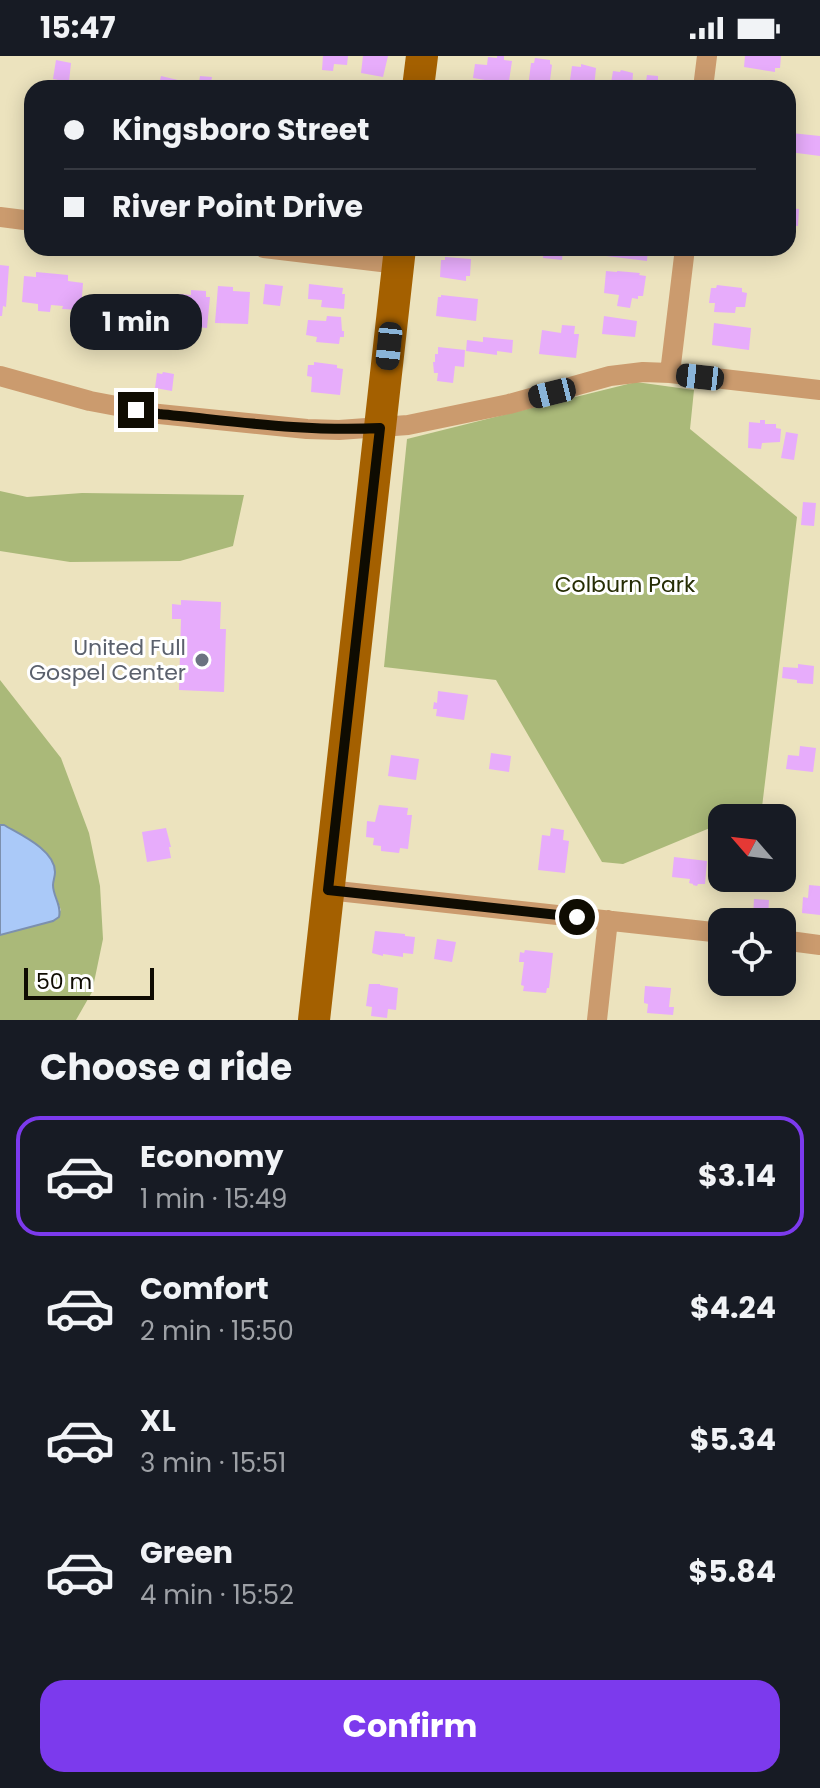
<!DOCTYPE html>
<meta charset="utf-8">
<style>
:root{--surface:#171b24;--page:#20242c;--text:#f1f3f6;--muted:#9ea1a6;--line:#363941;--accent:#7c3aed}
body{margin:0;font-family:Poppins,sans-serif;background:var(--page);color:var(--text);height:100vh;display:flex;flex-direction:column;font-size:30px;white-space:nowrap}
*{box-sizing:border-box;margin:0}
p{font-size:26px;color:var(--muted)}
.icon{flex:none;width:44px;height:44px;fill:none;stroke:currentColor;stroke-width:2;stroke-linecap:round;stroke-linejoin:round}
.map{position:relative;height:964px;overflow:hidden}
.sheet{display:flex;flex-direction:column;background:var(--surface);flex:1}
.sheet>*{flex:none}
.hud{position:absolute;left:24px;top:24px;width:772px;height:176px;border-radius:24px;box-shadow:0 4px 20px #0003;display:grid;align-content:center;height:176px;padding:0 40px;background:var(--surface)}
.needle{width:52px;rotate:298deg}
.fabs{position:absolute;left:708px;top:748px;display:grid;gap:16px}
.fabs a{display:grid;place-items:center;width:88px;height:88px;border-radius:16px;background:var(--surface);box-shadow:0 4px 20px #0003;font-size:40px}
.scale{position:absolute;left:24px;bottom:20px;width:130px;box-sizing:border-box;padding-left:8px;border:4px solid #0f0c02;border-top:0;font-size:22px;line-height:28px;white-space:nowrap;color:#0f0c02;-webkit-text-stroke:6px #fff;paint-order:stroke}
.end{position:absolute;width:36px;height:36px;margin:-18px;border:10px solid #0f0c02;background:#fff;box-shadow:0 0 0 4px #fff}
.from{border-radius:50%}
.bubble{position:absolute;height:56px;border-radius:24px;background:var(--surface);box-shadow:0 4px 20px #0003;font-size:26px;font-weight:700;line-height:56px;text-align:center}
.car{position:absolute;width:24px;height:48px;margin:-24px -12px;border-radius:10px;box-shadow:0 0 6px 2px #0007;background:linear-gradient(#222 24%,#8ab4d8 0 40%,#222 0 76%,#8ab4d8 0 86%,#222 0)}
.hud b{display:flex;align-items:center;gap:28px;height:76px;font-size:30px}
.hud b+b{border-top:2px solid var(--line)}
.hud i{width:20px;height:20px;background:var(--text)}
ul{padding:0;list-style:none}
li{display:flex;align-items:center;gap:24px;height:120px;margin:0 16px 12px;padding:0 24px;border:4px solid transparent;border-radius:24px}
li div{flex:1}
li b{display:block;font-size:30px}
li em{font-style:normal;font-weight:700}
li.on{border-color:var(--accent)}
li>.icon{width:72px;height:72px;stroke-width:1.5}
h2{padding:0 40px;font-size:36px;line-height:96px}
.button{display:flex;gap:16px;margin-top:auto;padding:16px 40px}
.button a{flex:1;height:92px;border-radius:24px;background:var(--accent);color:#fff;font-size:32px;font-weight:700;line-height:92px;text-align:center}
.status{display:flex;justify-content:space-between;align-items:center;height:56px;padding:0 40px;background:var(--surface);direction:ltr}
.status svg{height:22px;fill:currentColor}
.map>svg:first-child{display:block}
</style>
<div class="status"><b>15:47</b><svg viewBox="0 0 49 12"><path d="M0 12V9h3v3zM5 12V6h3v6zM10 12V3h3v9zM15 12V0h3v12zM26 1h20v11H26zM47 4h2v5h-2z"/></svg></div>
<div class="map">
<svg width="820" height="964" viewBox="0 0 820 964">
<rect width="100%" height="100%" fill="#ece3be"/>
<path fill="#aab979" d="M636 326 694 334 690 373 797 461 762 751 735 762H722V767L623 808 602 806 496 624 384 611 407 383Z
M0 435 27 441 82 437 244 439 233 490 180 505 70 506 0 495Z
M0 624 61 702 89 777 100 830 103 883 92 936 76 964H0V879L53 865 61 854 52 830 55 815 4 769H0Z"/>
<path fill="#aac9f8" stroke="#7c90ae" stroke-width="2" d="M0 769H4C21 779 55 794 55 816 55 821 53 825 53 829 53 841 62 849 59 861L53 865 0 879Z"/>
<path fill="#e7acfb" d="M323 0H348L347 9 334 8 333 15 322 14Z
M363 0H388L383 21 361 17Z
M497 0H504V4L512 5 508 32H488L489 30 484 29 485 24 473 22 475 8 487 9 488 1 497 2Z
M745 0H781L780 12H775V16L744 11Z
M535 2 550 4V8L552 9 549 32H528L531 7H534Z
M56 4 71 7 69 26 53 23Z
M581 8 596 12 594 32 569 31 572 10 581 11Z
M621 14 633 17 632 32H603L604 26 611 27 613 15 620 16Z
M647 19 658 20V25L671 26 670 32H645Z
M161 20 178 24 176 32H158Z
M200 20 212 21 210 32H198Z
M791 77 820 80V100L789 96Z
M788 152 799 153 798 170 788 169Z
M544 192H563L562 204 543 202Z
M599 192H648L647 205 598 199Z
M445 201 471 203 470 220H466V225L440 221 441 204H445Z
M0 209 9 210 6 251 3 250 2 260H0Z
M606 215 617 216V215L640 217 639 219 646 220 643 240H638V243L632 242 630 252 617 250 619 239 604 237Z
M36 216 68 219V225L83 227 81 254 62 253 63 250 51 249 50 256 38 255V248L22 246 24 220 36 221Z
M265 228 283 230 280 250 263 248Z
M309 228 343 232 342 238H345L344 253 321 251 322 244 308 243Z
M717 229 742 232V236L747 237 745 251H736L735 257 714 256 715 247H709L711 232H716Z
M218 230 233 231V235L250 236 248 268 215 267Z
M191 234 206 235V241H210L207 272 197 271V264L178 263 180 238 191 239Z
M441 239 478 243 476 265 436 260 438 241H441Z
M327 260 341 261 342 275H344V281H340L339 288 316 286 317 281 306 279 308 264 326 265Z
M604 260 637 265 635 281 602 278Z
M714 267 751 272 749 294 712 289Z
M562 269 575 270 574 278H579L576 302 539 298 542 274 561 277Z
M483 281 513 284 512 297 497 295V299L466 295 467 284 483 286Z
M438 291 465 294 464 311 455 310 453 327 437 325 438 317H434L433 306H435V298H438Z
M314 306 337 309V312L343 313 340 339 311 336 312 321 307 320 308 309H314Z
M163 316 174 318 172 335 155 332 157 317 162 318Z
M760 364H765V368H776V372L781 373 780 386 762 387 761 393 748 392 749 366 760 367Z
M786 376 798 378 794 404 781 402Z
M803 446 816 447 814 470 801 469Z
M181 544 221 546 220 573H226L224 636 179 634 181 563H172V548L181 549Z
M798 608 814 610 813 628 797 627V624L782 622 783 611 798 612Z
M438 635 468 639 464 664 436 660 437 653H433L434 646 437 647Z
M800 690 816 692 813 716 786 713 788 699 799 700Z
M491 697 511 700 509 716 489 713Z
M391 699 419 703 416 724 388 720Z
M379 749 408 752 407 759H412L408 793 400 792 399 797 381 795V790L373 789 374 782 366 781 367 765 375 766Z
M166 772 171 791H169L171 802 147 806 142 776Z
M551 772 564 774 563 784 569 785 565 817 538 814 542 779 550 780Z
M674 801 707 805 705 828H698L697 830 693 829V828L689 827 690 823 672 821Z
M720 813H722V822H751V830L740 829 739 832H734L735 827 719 825Z
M809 829 820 830V859L802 857 803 841 808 842Z
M754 843 769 844 768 862 753 861Z
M375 875 405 878V880L415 881 413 898 403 897V901L383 898V900L372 897Z
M437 883 456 886 452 906 434 903Z
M525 894 553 897 549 932H547L546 937 523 935 524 930 521 929 524 906H519L520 896 524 897Z
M369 928H380V929L398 932 396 954 388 953 387 962 371 960 372 951 366 950Z
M645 930 671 932 669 951H674L673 959 647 957 648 948 644 947V943Z"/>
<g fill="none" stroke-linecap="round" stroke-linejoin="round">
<path stroke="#cb9b6e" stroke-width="20" d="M703 32 707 0
M0 161 32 165
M264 192 398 208
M670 317 685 192
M0 320 90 345 159 358 307 373 339 374 408 369 509 348 610 320 643 316 670 317 820 334
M328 834 722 877
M782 884 820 889
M597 964 608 864"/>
<path stroke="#a46000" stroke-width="32" d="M418 32 422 0
M314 964 400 192"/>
</g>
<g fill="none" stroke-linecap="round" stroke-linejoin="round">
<path stroke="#0f0c02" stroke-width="10" d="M136 354 159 358C233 365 306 376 380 372L328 834 577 861"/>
</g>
<circle fill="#6b7280" stroke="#fff" stroke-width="3" cx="202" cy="604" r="8"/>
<g text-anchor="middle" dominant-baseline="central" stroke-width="6" stroke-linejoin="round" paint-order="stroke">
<g font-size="22" fill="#262d04" stroke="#fff">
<text x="625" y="528">Colburn Park</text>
</g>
<g font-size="22" fill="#5b616d" stroke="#fff" text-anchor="end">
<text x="186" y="591">United Full<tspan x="186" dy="25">Gospel Center</tspan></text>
</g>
</g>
</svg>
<div class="fabs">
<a><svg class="needle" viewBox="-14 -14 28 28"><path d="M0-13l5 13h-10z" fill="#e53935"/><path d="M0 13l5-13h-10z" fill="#9ea1a6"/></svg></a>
<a><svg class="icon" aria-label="locate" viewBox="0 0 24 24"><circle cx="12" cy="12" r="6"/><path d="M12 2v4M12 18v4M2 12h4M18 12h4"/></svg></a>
</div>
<div class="scale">50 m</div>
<i class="end from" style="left:577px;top:861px"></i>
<i class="end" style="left:136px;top:354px"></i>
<div class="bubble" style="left:70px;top:238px;width:132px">1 min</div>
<i class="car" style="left:389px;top:290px;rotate:186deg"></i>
<i class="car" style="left:700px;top:321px;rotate:276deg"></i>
<i class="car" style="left:552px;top:337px;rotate:256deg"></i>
<div class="hud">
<b><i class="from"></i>Kingsboro Street</b>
<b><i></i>River Point Drive</b>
</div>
</div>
<section class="sheet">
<h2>Choose a ride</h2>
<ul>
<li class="on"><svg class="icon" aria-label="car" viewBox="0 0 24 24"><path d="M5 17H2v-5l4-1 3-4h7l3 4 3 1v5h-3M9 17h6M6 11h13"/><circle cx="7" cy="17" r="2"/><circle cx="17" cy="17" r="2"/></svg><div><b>Economy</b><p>1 min · 15:49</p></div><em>$3.14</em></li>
<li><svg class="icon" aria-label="car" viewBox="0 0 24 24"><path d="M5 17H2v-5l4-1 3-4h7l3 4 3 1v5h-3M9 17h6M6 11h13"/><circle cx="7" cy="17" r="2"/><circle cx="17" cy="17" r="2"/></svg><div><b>Comfort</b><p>2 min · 15:50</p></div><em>$4.24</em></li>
<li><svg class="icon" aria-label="car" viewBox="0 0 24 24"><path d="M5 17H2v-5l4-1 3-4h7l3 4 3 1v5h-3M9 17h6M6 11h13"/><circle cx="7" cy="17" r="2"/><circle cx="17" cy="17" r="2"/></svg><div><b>XL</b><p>3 min · 15:51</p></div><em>$5.34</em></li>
<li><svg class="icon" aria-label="car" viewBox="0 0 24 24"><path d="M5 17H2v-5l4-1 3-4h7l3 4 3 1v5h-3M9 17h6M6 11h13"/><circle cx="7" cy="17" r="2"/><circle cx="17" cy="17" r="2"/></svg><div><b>Green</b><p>4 min · 15:52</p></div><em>$5.84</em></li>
</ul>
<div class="button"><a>Confirm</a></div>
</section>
